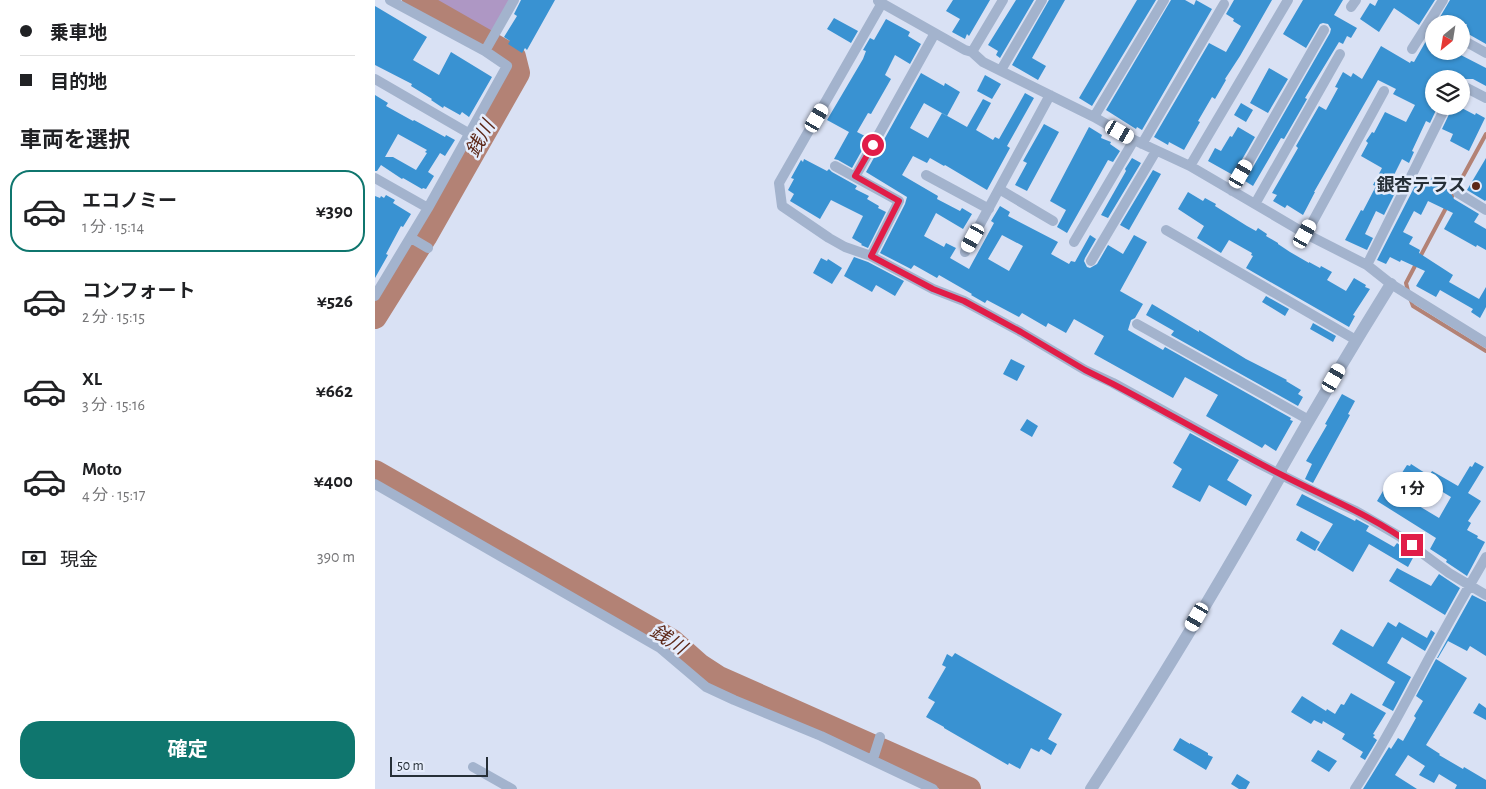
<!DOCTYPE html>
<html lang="ja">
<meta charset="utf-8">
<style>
:root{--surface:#fff;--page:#f2f2f2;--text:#202124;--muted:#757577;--line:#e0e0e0;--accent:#0f766e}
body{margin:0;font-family:"Alegreya Sans","Noto Sans JP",sans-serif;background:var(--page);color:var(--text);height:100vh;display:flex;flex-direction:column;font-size:19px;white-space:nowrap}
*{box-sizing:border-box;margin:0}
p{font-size:16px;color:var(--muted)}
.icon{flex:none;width:28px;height:28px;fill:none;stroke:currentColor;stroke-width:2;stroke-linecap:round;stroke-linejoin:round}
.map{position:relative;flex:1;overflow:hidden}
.panel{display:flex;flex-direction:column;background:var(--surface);width:375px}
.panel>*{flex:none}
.banner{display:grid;align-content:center;height:110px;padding:0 20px;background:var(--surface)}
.needle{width:32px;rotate:210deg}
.buttons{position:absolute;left:1050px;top:15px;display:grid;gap:10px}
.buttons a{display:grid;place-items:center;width:45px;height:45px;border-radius:50%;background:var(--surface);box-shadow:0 1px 4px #0004;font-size:25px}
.scale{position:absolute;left:15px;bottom:12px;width:98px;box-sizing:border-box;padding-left:5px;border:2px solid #262f37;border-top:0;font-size:14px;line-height:18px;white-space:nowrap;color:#262f37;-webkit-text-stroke:4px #e5ecfb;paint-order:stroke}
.end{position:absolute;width:22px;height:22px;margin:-11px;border:6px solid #e11d48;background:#fff;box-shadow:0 0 0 2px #fff}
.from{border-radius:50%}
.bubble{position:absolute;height:35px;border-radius:18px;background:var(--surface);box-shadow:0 1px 4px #0004;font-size:16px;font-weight:700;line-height:35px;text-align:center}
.car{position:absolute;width:15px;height:30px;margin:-15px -8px;border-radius:6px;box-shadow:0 0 4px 1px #0007;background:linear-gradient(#fff 24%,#345 0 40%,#fff 0 76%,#345 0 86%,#fff 0)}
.banner b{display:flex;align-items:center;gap:18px;height:48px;font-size:19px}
.banner b+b{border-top:1px solid var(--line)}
.banner i{width:12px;height:12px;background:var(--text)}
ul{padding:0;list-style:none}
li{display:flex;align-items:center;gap:15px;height:82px;margin:0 10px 8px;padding:0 10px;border:2px solid transparent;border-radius:20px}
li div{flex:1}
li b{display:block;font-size:19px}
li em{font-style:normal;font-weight:700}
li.selected{border-color:var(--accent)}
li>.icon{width:45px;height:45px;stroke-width:1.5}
h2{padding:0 20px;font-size:22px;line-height:60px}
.pay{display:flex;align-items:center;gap:12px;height:55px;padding:0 20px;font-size:19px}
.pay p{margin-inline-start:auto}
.cta{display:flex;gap:10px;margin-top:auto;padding:10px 20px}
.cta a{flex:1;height:58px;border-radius:20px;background:var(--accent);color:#fff;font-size:20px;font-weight:700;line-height:58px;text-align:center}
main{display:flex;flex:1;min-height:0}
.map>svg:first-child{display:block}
</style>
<main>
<section class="panel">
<div class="banner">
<b><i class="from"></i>乗車地</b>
<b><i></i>目的地</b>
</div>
<h2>車両を選択</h2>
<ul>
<li class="selected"><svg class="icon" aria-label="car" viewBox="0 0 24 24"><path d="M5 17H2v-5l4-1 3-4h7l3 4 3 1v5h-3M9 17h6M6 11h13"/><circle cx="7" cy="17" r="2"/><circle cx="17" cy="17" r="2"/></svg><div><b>エコノミー</b><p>1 分 · 15:14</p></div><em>¥390</em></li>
<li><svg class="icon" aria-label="car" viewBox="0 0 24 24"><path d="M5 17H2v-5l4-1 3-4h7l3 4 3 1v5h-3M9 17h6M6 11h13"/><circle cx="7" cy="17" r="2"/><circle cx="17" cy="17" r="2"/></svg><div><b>コンフォート</b><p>2 分 · 15:15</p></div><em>¥526</em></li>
<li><svg class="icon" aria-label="car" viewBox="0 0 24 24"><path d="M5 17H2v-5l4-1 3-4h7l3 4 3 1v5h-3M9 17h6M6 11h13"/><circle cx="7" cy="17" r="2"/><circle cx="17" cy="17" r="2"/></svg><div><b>XL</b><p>3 分 · 15:16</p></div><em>¥662</em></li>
<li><svg class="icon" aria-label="car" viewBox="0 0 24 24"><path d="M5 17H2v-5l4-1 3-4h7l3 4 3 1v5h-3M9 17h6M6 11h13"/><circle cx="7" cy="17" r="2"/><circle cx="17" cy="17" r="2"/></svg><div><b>Moto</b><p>4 分 · 15:17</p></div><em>¥400</em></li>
</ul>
<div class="pay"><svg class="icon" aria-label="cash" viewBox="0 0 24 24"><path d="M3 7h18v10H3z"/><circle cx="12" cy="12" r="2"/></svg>現金<p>390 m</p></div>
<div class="cta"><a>確定</a></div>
</section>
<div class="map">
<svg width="1111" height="789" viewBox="0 0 1111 789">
<rect width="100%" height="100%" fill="#d9e1f4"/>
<path fill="#ae97c4" d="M49 0H136L115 37Z"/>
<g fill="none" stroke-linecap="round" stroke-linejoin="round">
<path stroke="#b38275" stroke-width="4" d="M1075 200 1111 134
M1045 257 1072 206
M1033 291 1031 283 1041 264
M1035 298 1038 306 1111 351"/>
<path stroke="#b38275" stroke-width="24" d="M0 317 50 237 143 73 139 57 39 0
M0 472 297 641 324 665 344 678 594 789"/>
</g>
<path fill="#3992d2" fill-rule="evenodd" d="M146 0H180L152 50 150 48 147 53 133 44 135 41 129 37 142 16 139 14Z
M578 0H615L594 36 592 34 590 39 577 32 585 19 571 11Z
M641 0H659L625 58 621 55 623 51 613 45Z
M674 0H690L657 58 671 66 663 80 637 65Z
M762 0H781L717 106 704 98Z
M796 0H810L819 5 821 0 837 9 767 130 762 127 761 129 731 110Z
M859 0H897L865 56 850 79 851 80 840 99 837 97 823 121 825 122 809 150 794 142 793 145 779 137 834 43 851 52 866 26 858 21 859 19 851 14Z
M928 0H968L959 15 982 28 976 38 972 36 968 44 964 42 930 98 932 99 909 139 906 138 878 186 870 181 955 33 956 29 953 24 948 23 945 24 931 48 908 34Z
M1003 0H1060L1044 25 1019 8 1004 32 985 19 995 3 1000 6Z
M1075 0H1111V44L1088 31 1092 24H1077L1065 17Z
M0 6 52 37 38 60 64 75 76 52 117 77 94 117 87 112 85 115 69 106 68 108 56 100 57 99 36 86 37 84 0 65Z
M459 18 483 31 476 43 452 29Z
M511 19 535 32 533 36 546 44 535 64 520 55 510 75 516 79 496 114 493 113 482 132 494 138 477 168 463 160 459 159 474 132 452 120 488 59 491 51 488 50 495 38 499 40Z
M1059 27V51H1078L1111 68V86L1098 79H1059V106H1063L1055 123 1051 121 1037 151 1039 152 1034 163 1027 159 1017 179 1025 183 1009 215 1001 211 990 234 998 238 992 250 970 240 986 210 988 211 1001 186 998 185 1007 168 986 156 993 143 991 141 997 132 999 133 1010 112 1031 122 1040 105 1018 94 1021 89 1003 80 939 192H940L928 215 912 205 910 208 898 201 902 195 897 193 923 148 921 146 944 106 951 110 963 88 960 87 968 72 976 77 978 73 987 79 1006 46 1035 63 1036 61 1039 62Z
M894 68 913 79 893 113 875 103Z
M546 73 569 86 570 83 585 92 572 116 549 103 535 128 553 138 567 113 592 127 608 99 616 103 601 130 618 140 620 137 624 139 650 93 659 98 632 146 635 148 612 190 570 165 569 166 555 158 552 163 538 156 527 175 563 196 562 199 585 211 587 208 597 214 588 229 561 213 549 236 569 247 571 243 581 248 575 258 594 269 619 223 616 221 625 206 635 212 633 216 683 242 676 254 694 264 696 261 700 262 715 235 721 239 710 258 709 261 712 267 715 268 722 264 733 245 748 254 759 235 772 242 745 291 768 304 760 318 756 320 753 330 788 350 790 347 916 418 915 420 918 421 901 451 890 444 887 448 831 416 843 395 810 377 798 398 719 354 729 336 699 319 691 333 673 323 671 327 647 313 644 317 612 300 610 303 596 295 597 294 564 275 562 278 539 265 536 269 505 253 530 204 532 197 491 172ZM627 235 648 246 634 271 613 259Z
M610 75 626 84 617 99 602 91Z
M0 95 13 103 11 106 38 121 39 120 70 137 71 135 80 140 70 156 65 153 53 172 59 176 51 189 48 188 47 189 28 178 27 179 6 165 2 171H0ZM23 134 52 150 50 152 52 153 41 170 18 157H10Z
M866 103 878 110 871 122 859 115Z
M1078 106H1083L1100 115 1101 113 1110 118 1094 151 1075 141 1078 134 1067 129Z
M669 124 684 132 652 191 640 185 652 163 648 161Z
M714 127 727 135 726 138 736 142 735 144 745 151 738 162 733 160 692 233 682 227 691 210 675 201Z
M863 127 880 137 858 175 833 161 840 148 846 151 855 136 857 137Z
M757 158 766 163 733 218 726 215 751 171 750 169Z
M1111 158V200L1110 201 1092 190Z
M429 159 452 171 454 169 457 172 482 186 480 189 494 196 492 199 504 206 503 208 511 212 493 248 486 245 487 244 477 238 488 216 456 200 445 219 415 201 419 194 413 190 419 179 416 178 426 160 428 162Z
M778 170 786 174 754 230 745 225Z
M1045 176 1055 181 1057 177 1067 183 1066 186 1074 190 1079 199 1104 214 1099 222 1111 229V250L1102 245 1101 247 1069 229 1078 213 1053 201 1046 215 1039 211 1028 232 1038 237 1034 244 1045 250 1044 253 1078 275 1074 282 1104 299 1111 287V307L1105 318 1096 312 1098 309 1065 290 1061 297 1041 286 1050 271 1026 260 1025 262 1015 257 1011 264 1002 260Z
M813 192 828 201 830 198 841 204 840 206 872 226 881 231 883 228 892 234 891 236 903 243V244L915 252 934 263V262L945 268 946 266 957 272 952 280 971 291 979 278 991 285 990 287 995 289 978 315 980 316 974 327 871 268 878 256 876 255 877 253 854 240 846 253 822 238 829 226 803 209Z
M11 195 20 200 18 203 36 214 28 227 26 226 11 254 13 255 0 278V196L5 198 6 196 9 198Z
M479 257 493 262 529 281 520 296 501 285 497 292 469 276Z
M446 258 452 261 453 259 467 268 457 284 438 273Z
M891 296 914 309 910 316 887 302Z
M777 304 824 332V330L871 359 912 380 911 381 926 390 923 394 928 397 923 406 796 335 799 331 771 315Z
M938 323 961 336 958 342 935 329Z
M636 359 650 366 642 381 628 374Z
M967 394 980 401 973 414 975 415 938 483 930 479 937 464 931 461 952 425 950 424Z
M652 419 663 426 657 437 645 430Z
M815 433 864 460 852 480 877 495 871 506 834 485 825 502 797 487 807 469 798 463Z
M1100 462 1109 467 1093 493 1106 501 1093 521 1096 523 1092 530 1103 536 1102 538 1110 542 1092 576 1071 562 1072 560 1055 549 1061 538 1002 501 1017 476 1023 479 1032 465 1035 466 1036 464 1050 473 1034 497 1035 498 1034 500 1064 518 1076 497 1051 482 1057 471 1083 486 1095 466 1097 467Z
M927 494 980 521 981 519 994 526 991 531 1019 547 1022 543 1039 556 1033 567 994 544 978 572 942 550 958 524 921 505Z
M926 531 945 542 940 551 921 540Z
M1022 568 1056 586 1064 574 1085 588 1070 615 1014 581Z
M1097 595 1111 602V656L1095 646 1092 651 1073 641 1063 658H1062Z
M1013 622 1021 627 1024 622 1052 638 1056 630 1060 633 1050 651 1027 637 1012 663 1036 677 1018 711 1007 705 1020 682 957 644 966 629 998 647Z
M580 653 687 714 673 739 682 744 676 755 666 749 664 752 656 748 645 769 634 763 633 765 569 728V727L551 717 560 702 553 698 571 667 567 665 572 654 577 657Z
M1061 659 1092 678 1051 745 1065 754 1064 755 1088 769 1089 767 1111 780V789H1080L1082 785 1064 774 1059 783 1044 775 1050 766 1033 755 1020 775 1042 789H988L1014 747 1016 749 1023 738 1028 741 1041 718 1039 716 1048 701 1041 696Z
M976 693 1011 713 998 734 1000 735 998 737 1002 740 990 760 985 757 988 752 967 739 970 734 948 721 947 724 939 720 936 724 916 712 927 696 951 711 952 709 960 714 966 704 969 705Z
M1104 703 1111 708V720L1098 713Z
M805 738 815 744V743L833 753V755L838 757 831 770 798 750Z
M943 750 962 761 954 772 936 761Z
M862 774 875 782 871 789H864L856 784Z"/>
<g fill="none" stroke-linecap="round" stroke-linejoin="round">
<path stroke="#a3b3cd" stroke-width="10" d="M503 1 590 50 597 52 608 62 719 117 759 140 815 166 931 234 992 265 1016 284 1111 343
M507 3 404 183 407 206 454 238 470 247 496 256 558 289 589 301 646 332 710 370 738 383 885 464 948 496 981 511 1024 536 1074 573 1111 595
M976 7 981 0
M1086 39 1111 53
M1037 49 1068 0
M110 51 139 0
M597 52 628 0
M626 70 667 0
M0 79 95 134
M1086 85 1111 98
M719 117 789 0
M767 144 849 4
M460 166 524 201 496 256
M815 166 913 0
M551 175 614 209
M480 177 560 33
M0 178 53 208
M624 189 678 221
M857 191 949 30
M1083 193 1111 210
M880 204 965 54
M791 230 981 340
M931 234 1009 91
M36 238 53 248
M699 242 759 140
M590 252 675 95
M716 261 781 151
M992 265 1071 106
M0 296 53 208 132 66 110 51 15 0
M762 324 934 420
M0 484 285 648 331 687 359 700 446 736 558 789
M498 759 505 737
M98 767 137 789
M980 789C1007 748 1030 703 1053 660 1072 625 1091 591 1111 557"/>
<path stroke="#a3b3cd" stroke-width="12" d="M716 789C783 686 846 581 906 475V469C941 407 978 345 1016 284"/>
</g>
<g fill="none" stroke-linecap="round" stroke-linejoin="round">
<path stroke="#e11d48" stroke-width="6" d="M498 145 480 176 524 201 496 256 558 289 589 301 646 332 710 370 738 384C795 414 851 447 909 476 952 498 998 516 1037 545"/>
</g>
<circle fill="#5d2818" stroke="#e5ecfb" stroke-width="2" cx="1101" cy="186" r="5"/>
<g text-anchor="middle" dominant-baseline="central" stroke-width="5" stroke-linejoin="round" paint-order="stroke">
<g font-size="18" font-weight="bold" fill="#262f37" stroke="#e5ecfb" text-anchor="end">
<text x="1091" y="186">銀杏テラス</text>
</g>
<g font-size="19" font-style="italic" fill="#5d2818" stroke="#e5ecfb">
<text transform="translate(106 139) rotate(-61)">銭川</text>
<text transform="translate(293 640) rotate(33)">銭川</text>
</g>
</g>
</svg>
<div class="buttons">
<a><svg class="needle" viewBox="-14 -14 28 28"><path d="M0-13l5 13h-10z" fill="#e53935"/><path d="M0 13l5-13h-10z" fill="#757577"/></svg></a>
<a><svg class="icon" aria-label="layers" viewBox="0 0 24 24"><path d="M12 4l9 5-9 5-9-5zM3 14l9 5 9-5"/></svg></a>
</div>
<div class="scale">50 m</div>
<i class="end from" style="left:498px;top:145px"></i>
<i class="end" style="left:1037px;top:545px"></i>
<div class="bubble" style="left:1008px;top:472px;width:60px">1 分</div>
<i class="car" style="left:442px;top:118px;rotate:30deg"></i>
<i class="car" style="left:745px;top:132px;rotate:120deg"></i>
<i class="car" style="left:866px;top:174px;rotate:30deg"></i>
<i class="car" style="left:930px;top:234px;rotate:29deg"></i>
<i class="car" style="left:598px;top:238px;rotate:209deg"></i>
<i class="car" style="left:959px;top:378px;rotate:30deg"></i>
<i class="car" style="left:822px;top:617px;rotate:210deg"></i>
</div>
</main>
